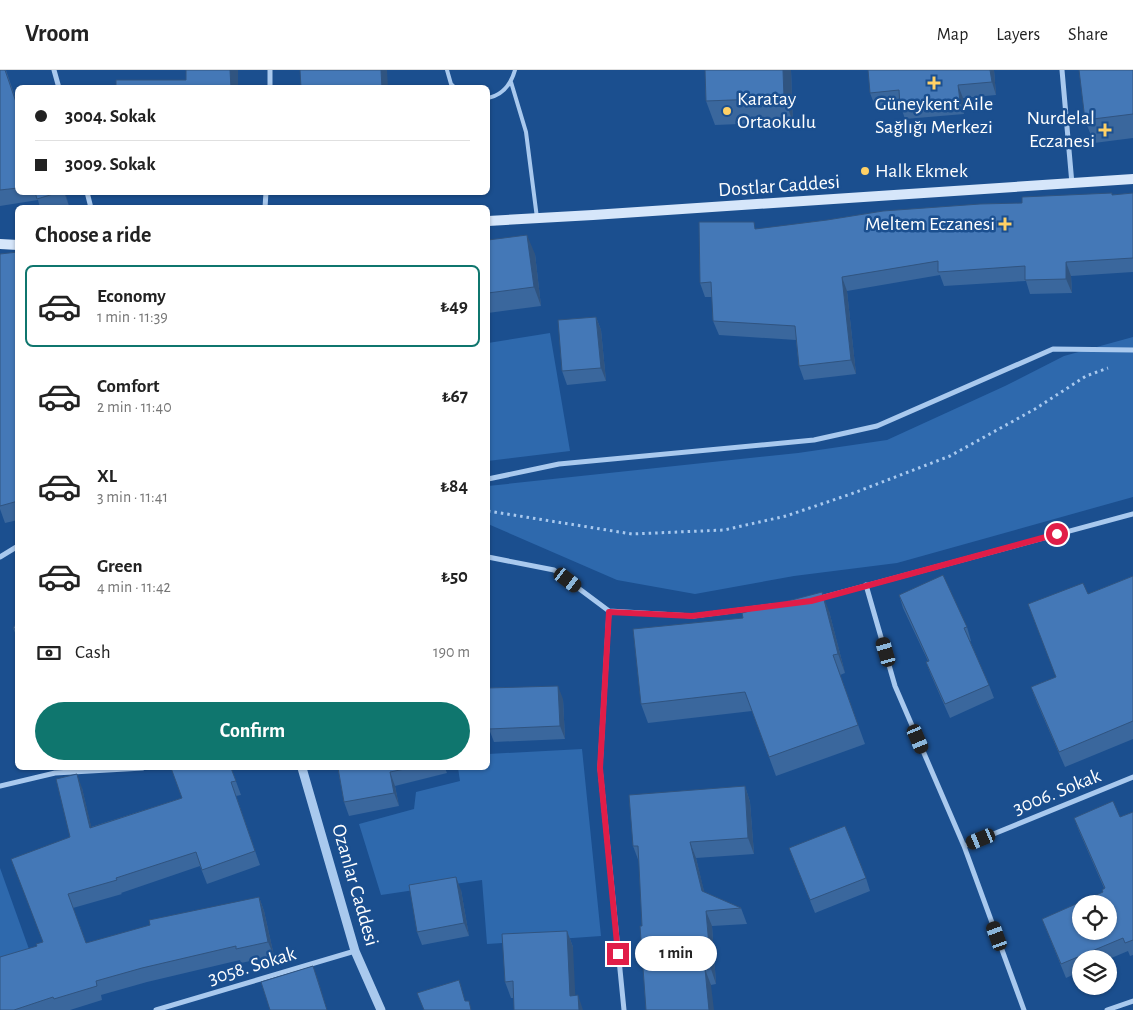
<!DOCTYPE html>
<meta charset="utf-8">
<style>
:root{--surface:#fff;--page:#f6f6f6;--text:#222;--muted:#767676;--line:#e0e0e0;--accent:#0f766e}
body{margin:0;font-family:"Alegreya Sans",sans-serif;background:var(--page);color:var(--text);height:100vh;display:flex;flex-direction:column;font-size:19px;white-space:nowrap}
*{box-sizing:border-box;margin:0}
p{font-size:16px;color:var(--muted)}
.icon{flex:none;width:28px;height:28px;fill:none;stroke:currentColor;stroke-width:2;stroke-linecap:round;stroke-linejoin:round}
.map{position:relative;flex:1;overflow:hidden}
.drawer{position:absolute;left:15px;top:135px;width:475px;height:565px;display:flex;flex-direction:column;background:var(--surface);border-radius:8px;box-shadow:0 1px 4px #0004}
.drawer>*{flex:none}
.top-card{position:absolute;left:15px;top:15px;width:475px;height:110px;border-radius:8px;box-shadow:0 1px 4px #0004;display:grid;align-content:center;height:110px;padding:0 20px;background:var(--surface)}
.controls{position:absolute;left:1072px;top:825px;display:grid;gap:10px}
.controls a{display:grid;place-items:center;width:45px;height:45px;border-radius:50%;background:var(--surface);box-shadow:0 1px 4px #0004;font-size:25px}
.end{position:absolute;width:22px;height:22px;margin:-11px;border:6px solid #e11d48;background:#fff;box-shadow:0 0 0 2px #fff}
.from{border-radius:50%}
.bubble{position:absolute;height:35px;border-radius:18px;background:var(--surface);box-shadow:0 1px 4px #0004;font-size:16px;font-weight:700;line-height:35px;text-align:center}
.car{position:absolute;width:15px;height:30px;margin:-15px -8px;border-radius:6px;box-shadow:0 0 4px 1px #0007;background:linear-gradient(#222 24%,#8ab4d8 0 40%,#222 0 76%,#8ab4d8 0 86%,#222 0)}
.top-card b{display:flex;align-items:center;gap:18px;height:48px;font-size:19px}
.top-card b+b{border-top:1px solid var(--line)}
.top-card i{width:12px;height:12px;background:var(--text)}
ul{padding:0;list-style:none}
li{display:flex;align-items:center;gap:15px;height:82px;margin:0 10px 8px;padding:0 10px;border:2px solid transparent;border-radius:8px}
li div{flex:1}
li b{display:block;font-size:19px}
li em{font-style:normal;font-weight:700}
li.selected{border-color:var(--accent)}
li>.icon{width:45px;height:45px;stroke-width:1.5}
h2{padding:0 20px;font-size:22px;line-height:60px}
.pay{display:flex;align-items:center;gap:12px;height:55px;padding:0 20px;font-size:19px}
.pay p{margin-inline-start:auto}
.action{display:flex;gap:10px;margin-top:auto;padding:10px 20px}
.action a{flex:1;height:58px;border-radius:30px;background:var(--accent);color:#fff;font-size:20px;font-weight:700;line-height:58px;text-align:center}
header{display:flex;align-items:center;gap:30px;box-sizing:border-box;height:70px;padding:0 25px;background:var(--surface);border-bottom:1px solid var(--line)}
header strong{font-size:24px}
nav{display:flex;gap:28px;margin-inline-start:auto;font-size:18px}
.map>svg:first-child{display:block}
</style>
<header>
<strong>Vroom</strong>
<nav><a>Map</a><a>Layers</a><a>Share</a></nav>
</header>
<div class="map">
<svg width="1133" height="940" viewBox="0 0 1133 940">
<rect width="100%" height="100%" fill="#1b4f8f"/>
<path fill="#2e69ad" d="M550 263 570 381 488 391V273Z
M1133 267V427L897 493 794 506 695 524 617 510 488 454V416L798 383 887 370 1005 316 1064 286Z
M582 679 601 866 487 874 482 810 381 825 359 754 414 739 416 722 460 711 458 698H488V684Z
M0 798 30 882 0 894Z"/>
<g fill="none" stroke-linecap="round" stroke-linejoin="round">
<path stroke="#a9c9ee" stroke-width="3" stroke-dasharray="2.5 4" stroke-linecap="butt" d="M488 441 632 464 724 460 786 446 851 424 950 386 1035 339 1086 306 1108 298"/>
<path stroke="#a9c9ee" stroke-width="4" d="M447 0 451 14 455 18
M511 12 526 62 537 148
M488 28C503 25 511 14 515 0"/>
<path stroke="#a9c9ee" stroke-width="5" d="M54 0 59 18
M1062 0 1072 114
M270 18V0
M87 122 91 138
M265 138 266 122
M488 409 559 394 814 370 877 356 1053 279 1133 280
M0 487 18 476
M488 487 554 500 609 541 693 546 772 536
M866 515 895 616 964 776 1024 940
M817 529 1133 444
M609 541 600 698 624 940
M0 716 55 703 143 698
M964 776 1133 707
M156 940 355 881
M1107 940 1133 931"/>
<path stroke="#a9c9ee" stroke-width="9" d="M302 698 355 881 381 940"/>
<path stroke="#d6e6fa" stroke-width="10" d="M488 151 593 145 1133 109
M0 174 18 175"/>
</g>
<path fill="#3a679d" d="M0 0H6L18 36V122H65L69 136 65 138H40L38 130 0 136Z
M705 0H791L793 52 715 55 706 31Z
M994 0 996 25 963 28 964 44 905 49 900 34 875 36 870 23Z
M1133 0V68L1094 73 1085 50Z
M1133 123V202L1071 206 1072 223 1030 224 1026 211 944 216 940 205 847 221 856 304 804 310 799 296 796 270 719 265 713 251 712 227H705L700 213 757 159Z
M488 170 535 184 541 236 488 243Z
M18 182V450L5 453 0 439V184Z
M596 247 601 260 606 311 567 315 562 301Z
M1133 506V669L1065 697 1037 633 1031 617 1056 607 1028 534 1088 524Z
M899 525 967 557 971 571H970L989 615 994 628 950 648 931 605 926 592 928 591 903 538Z
M829 541 845 603 840 605 865 674 776 706 752 641 648 653 641 634Z
M18 551V570L13 558Z
M563 629 565 669 494 672 489 659Z
M231 698 241 725 236 726 260 795 207 814 200 796 121 823 122 824 73 838 86 873 259 827 264 841 274 886 241 893 240 890 147 912 101 925 102 930 70 940H0L37 876 42 872 82 718 91 757 182 728Z
M338 698H445L447 703 395 716 399 736 349 746 344 732Z
M745 716 750 732 754 784 696 788 704 822 741 838 747 854 712 856 716 914 711 915 642 856 639 792 633 776Z
M1133 742V885L1130 886 1128 881 1109 889H1081V901L1066 908 1042 849 1103 823 1104 818 1079 761 1074 748 1120 747Z
M789 778 866 808 870 821 815 843Z
M461 820 469 866 422 875 417 862Z
M567 861 573 877 514 928H511L505 912Z"/>
<path fill="#305480" d="M230 0H238V18H231Z
M381 0H387L388 18H382Z
M783 0H791L793 52 784 28Z
M990 0H994L996 25 992 12Z
M958 15 963 28 964 44 960 31Z
M64 122H65L69 136Z
M527 165 535 184 541 236 534 217Z
M1066 192 1071 206 1072 223 1066 209Z
M842 207 847 221 856 304 851 290Z
M596 247 601 260 606 311 601 298Z
M822 522 829 541 845 603 838 584Z
M558 616 563 629 565 669 560 656Z
M390 702 395 716 399 736 394 723Z
M77 704 82 718 95 772 90 758Z
M745 716 750 732 754 784 748 768Z
M690 772 696 788 708 837 702 821Z
M456 807 461 820 469 866 464 853Z
M259 827 264 841 274 886 268 872Z
M706 841 712 856 716 914 711 899Z
M567 861 573 877 576 940 570 926Z
M313 896 318 909 327 940Z
M705 899 711 915 714 940H709Z
M578 925 583 940H579Z"/>
<path fill="#4478b7" stroke="#305480" fill-rule="evenodd" d="M0 0H5L18 38V118L0 120Z
M186 0H230L231 18H116V10H186Z
M300 0H381L382 18H301Z
M705 0H783L784 28 706 31Z
M868 0H990L992 12 958 15 960 31 900 36 899 20 870 23Z
M1079 0H1133V44L1085 50Z
M35 122H60L37 129Z
M1112 123V125L1133 123V188L1066 192V209L1025 210V196L938 202V191L842 207 851 290 799 296 795 256 713 251 711 212 700 213 699 152H754L755 159 827 150 883 141 980 134 1022 133V127Z
M527 165 534 217 488 223V170Z
M18 182V431L0 436V184Z
M596 247 601 298 562 301 558 250Z
M943 505 967 557 964 558 989 615 945 634 926 592 929 591 899 525Z
M1133 506V651L1059 682 1031 617 1056 607 1028 534 1083 513 1088 524Z
M822 522 838 584 833 585 858 655 769 687 745 622 641 634 633 559 743 548 742 543Z
M18 551V561L13 558Z
M558 616 560 656 489 659 488 618Z
M171 698H231L236 711 231 712 255 781 202 800 196 782 116 808 117 810 68 824 86 873 150 855 149 850 259 827 268 872 236 879V876L142 898 96 911 97 916 54 929 53 927 14 940H0V887L37 876 36 874 43 872 11 789 70 767 56 709 77 704 90 758 182 728Z
M338 698H410L390 702 394 723 344 732Z
M745 716 748 768 690 772 702 821 741 838 706 841 711 899H705L709 940H646L640 856H642L638 776H633L629 725Z
M1113 731 1120 747 1133 742V870L1125 873 1123 868 1061 894 1042 849 1103 822 1102 820 1105 818 1074 748ZM1081 834H1109V861H1081Z
M845 756 866 808 810 830 789 778Z
M456 807 464 853 417 862 409 815Z
M567 861 570 926 578 925 579 940H514L513 911 505 912 502 864Z
M313 896 327 940H270L261 912Z
M459 910 465 931H469L471 940H424L417 923Z"/>
<g fill="none" stroke-linecap="round" stroke-linejoin="round">
<path stroke="#e11d48" stroke-width="6" d="M618 884 600 698 609 542 692 546 811 531 1057 464"/>
</g>
<g fill="#ffd166" stroke="#1b4f8f" stroke-width="2">
<path d="M931.5 5.5h5v5h5v5h-5v5h-5v-5h-5v-5h5z"/>
<circle cx="727" cy="41" r="5"/>
<path d="M1102.5 52.5h5v5h5v5h-5v5h-5v-5h-5v-5h5z"/>
<circle cx="865" cy="101" r="5"/>
<path d="M1002.5 146.5h5v5h5v5h-5v5h-5v-5h-5v-5h5z"/>
</g>
<g text-anchor="middle" dominant-baseline="central" stroke-width="5" stroke-linejoin="round" paint-order="stroke">
<g font-size="20" fill="#fff" stroke="#1b4f8f" text-anchor="start">
<text x="737" y="29">Karatay<tspan x="737" dy="23">Ortaokulu</tspan></text>
<text x="934" y="34" text-anchor="middle">Güneykent Aile<tspan x="934" dy="23">Sağlığı Merkezi</tspan></text>
<text x="1095" y="48" text-anchor="end">Nurdelal<tspan x="1095" dy="23">Eczanesi</tspan></text>
<text x="875" y="101">Halk Ekmek</text>
<text x="995" y="154" text-anchor="end">Meltem Eczanesi</text>
</g>
<g font-size="20" fill="#fff" stroke="#1b4f8f">
<text transform="translate(779 116) rotate(-4)">Dostlar Caddesi</text>
<text transform="translate(1057 722) rotate(-22)">3006. Sokak</text>
<text transform="translate(355 815) rotate(74)">Ozanlar Caddesi</text>
<text transform="translate(252 896) rotate(-17)">3058. Sokak</text>
</g>
</g>
</svg>
<div class="controls">
<a><svg class="icon" aria-label="locate" viewBox="0 0 24 24"><circle cx="12" cy="12" r="6"/><path d="M12 2v4M12 18v4M2 12h4M18 12h4"/></svg></a>
<a><svg class="icon" aria-label="layers" viewBox="0 0 24 24"><path d="M12 4l9 5-9 5-9-5zM3 14l9 5 9-5"/></svg></a>
</div>
<i class="end from" style="left:1057px;top:464px"></i>
<i class="end" style="left:618px;top:884px"></i>
<div class="bubble" style="left:635px;top:866px;width:82px">1 min</div>
<i class="car" style="left:568px;top:510px;rotate:127deg"></i>
<i class="car" style="left:886px;top:582px;rotate:344deg"></i>
<i class="car" style="left:918px;top:669px;rotate:157deg"></i>
<i class="car" style="left:981px;top:769px;rotate:248deg"></i>
<i class="car" style="left:997px;top:866px;rotate:340deg"></i>
<div class="top-card">
<b><i class="from"></i>3004. Sokak</b>
<b><i></i>3009. Sokak</b>
</div>
<section class="drawer">
<h2>Choose a ride</h2>
<ul>
<li class="selected"><svg class="icon" aria-label="car" viewBox="0 0 24 24"><path d="M5 17H2v-5l4-1 3-4h7l3 4 3 1v5h-3M9 17h6M6 11h13"/><circle cx="7" cy="17" r="2"/><circle cx="17" cy="17" r="2"/></svg><div><b>Economy</b><p>1 min · 11:39</p></div><em>₺49</em></li>
<li><svg class="icon" aria-label="car" viewBox="0 0 24 24"><path d="M5 17H2v-5l4-1 3-4h7l3 4 3 1v5h-3M9 17h6M6 11h13"/><circle cx="7" cy="17" r="2"/><circle cx="17" cy="17" r="2"/></svg><div><b>Comfort</b><p>2 min · 11:40</p></div><em>₺67</em></li>
<li><svg class="icon" aria-label="car" viewBox="0 0 24 24"><path d="M5 17H2v-5l4-1 3-4h7l3 4 3 1v5h-3M9 17h6M6 11h13"/><circle cx="7" cy="17" r="2"/><circle cx="17" cy="17" r="2"/></svg><div><b>XL</b><p>3 min · 11:41</p></div><em>₺84</em></li>
<li><svg class="icon" aria-label="car" viewBox="0 0 24 24"><path d="M5 17H2v-5l4-1 3-4h7l3 4 3 1v5h-3M9 17h6M6 11h13"/><circle cx="7" cy="17" r="2"/><circle cx="17" cy="17" r="2"/></svg><div><b>Green</b><p>4 min · 11:42</p></div><em>₺50</em></li>
</ul>
<div class="pay"><svg class="icon" aria-label="cash" viewBox="0 0 24 24"><path d="M3 7h18v10H3z"/><circle cx="12" cy="12" r="2"/></svg>Cash<p>190 m</p></div>
<div class="action"><a>Confirm</a></div>
</section>
</div>
